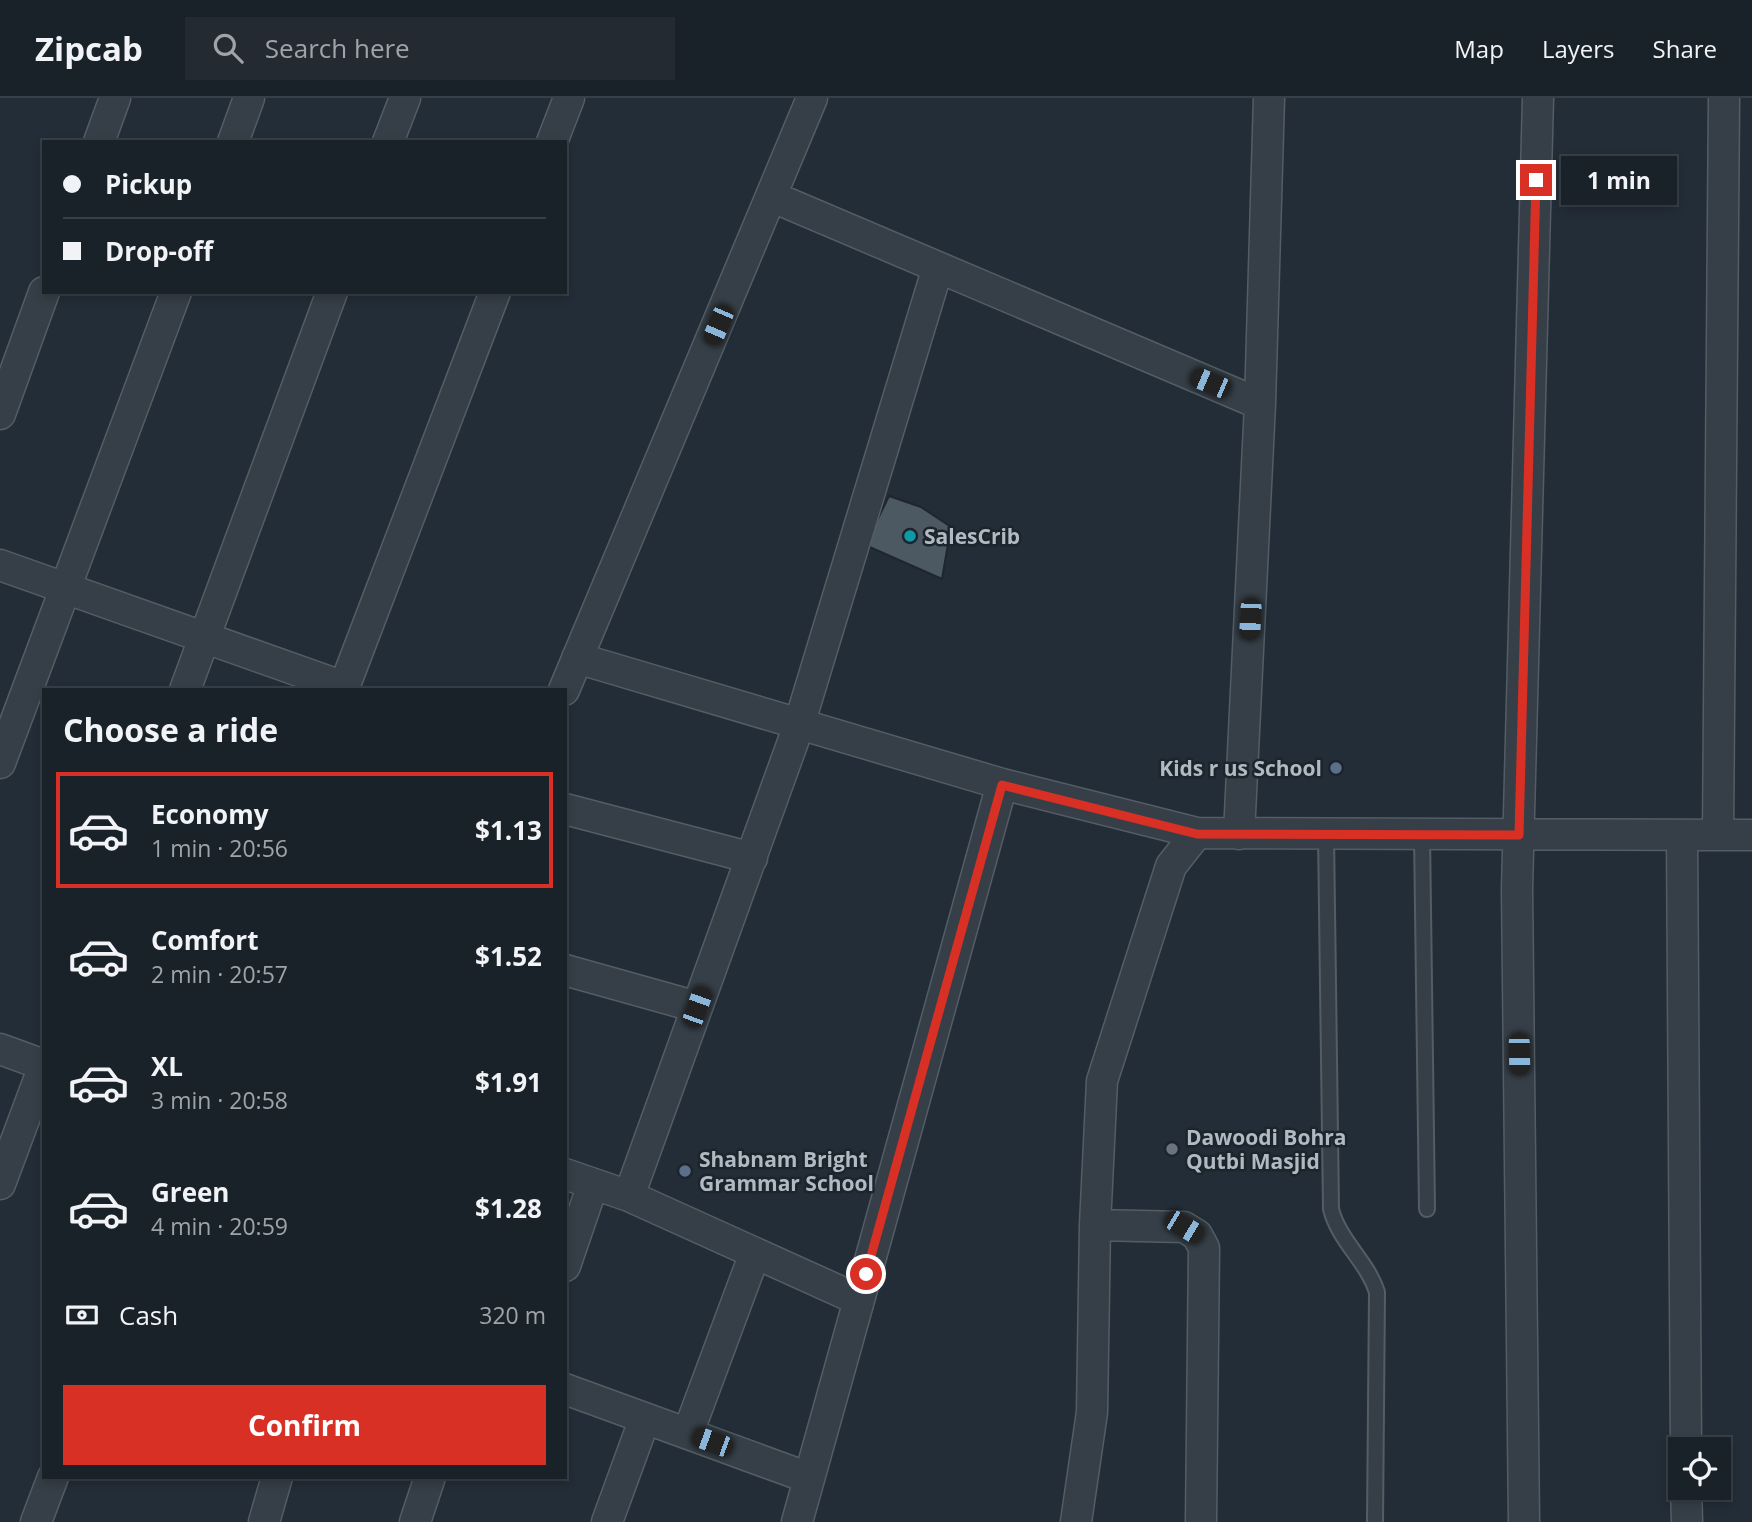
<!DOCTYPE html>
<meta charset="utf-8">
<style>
:root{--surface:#1a2229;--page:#232a31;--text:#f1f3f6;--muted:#9fa4a8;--line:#383f46;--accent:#d93025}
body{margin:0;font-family:"Open Sans",sans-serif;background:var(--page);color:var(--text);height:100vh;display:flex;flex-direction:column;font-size:26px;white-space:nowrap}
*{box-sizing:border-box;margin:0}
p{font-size:23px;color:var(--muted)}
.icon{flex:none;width:38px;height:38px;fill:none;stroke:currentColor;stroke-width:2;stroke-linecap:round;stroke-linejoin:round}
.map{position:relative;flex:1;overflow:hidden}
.sheet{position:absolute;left:42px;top:590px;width:525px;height:791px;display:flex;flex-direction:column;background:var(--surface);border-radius:0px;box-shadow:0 4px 10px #0003,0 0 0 2px var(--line)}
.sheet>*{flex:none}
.banner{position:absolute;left:42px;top:42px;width:525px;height:154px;border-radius:0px;box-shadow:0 4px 10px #0003,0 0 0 2px var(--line);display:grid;align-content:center;height:154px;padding:0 21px;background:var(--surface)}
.controls{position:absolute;left:1668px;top:1339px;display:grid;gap:14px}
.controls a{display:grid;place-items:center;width:63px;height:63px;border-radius:0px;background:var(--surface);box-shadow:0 4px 10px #0003,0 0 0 2px var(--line);font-size:35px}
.end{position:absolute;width:32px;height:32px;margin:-16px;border:9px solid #d93025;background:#fff;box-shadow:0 0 0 4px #fff}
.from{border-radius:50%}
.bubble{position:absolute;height:49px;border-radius:0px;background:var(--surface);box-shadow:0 4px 10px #0003,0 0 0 2px var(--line);font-size:23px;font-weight:700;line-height:49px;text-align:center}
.car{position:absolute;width:21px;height:42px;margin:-21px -10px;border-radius:9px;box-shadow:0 0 5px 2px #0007;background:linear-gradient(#222 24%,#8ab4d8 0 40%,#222 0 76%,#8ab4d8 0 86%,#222 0)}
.banner b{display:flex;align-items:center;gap:24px;height:66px;font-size:26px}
.banner b+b{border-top:2px solid var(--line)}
.banner i{width:18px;height:18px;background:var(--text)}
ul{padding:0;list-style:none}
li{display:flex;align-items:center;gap:21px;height:116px;margin:0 14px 10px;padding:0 7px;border:4px solid transparent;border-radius:0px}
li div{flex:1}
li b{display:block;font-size:26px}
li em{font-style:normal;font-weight:700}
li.selected{border-color:var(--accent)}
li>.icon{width:63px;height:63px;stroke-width:1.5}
h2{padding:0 21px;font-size:32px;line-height:84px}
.pay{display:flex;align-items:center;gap:18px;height:77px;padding:0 21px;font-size:26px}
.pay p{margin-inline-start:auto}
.action{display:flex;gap:14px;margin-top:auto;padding:14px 21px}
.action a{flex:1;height:80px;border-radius:0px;background:var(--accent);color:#fff;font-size:28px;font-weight:700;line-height:80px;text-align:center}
header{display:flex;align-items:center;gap:42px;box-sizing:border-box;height:98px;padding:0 35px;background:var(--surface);border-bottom:2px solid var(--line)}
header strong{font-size:33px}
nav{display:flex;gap:38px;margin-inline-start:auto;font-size:24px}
.search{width:490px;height:63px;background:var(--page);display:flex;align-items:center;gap:18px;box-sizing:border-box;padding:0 24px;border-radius:0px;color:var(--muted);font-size:26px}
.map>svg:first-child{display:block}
</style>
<header>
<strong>Zipcab</strong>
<div class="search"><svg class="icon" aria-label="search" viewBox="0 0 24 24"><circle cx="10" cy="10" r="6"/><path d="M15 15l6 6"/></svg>Search here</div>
<nav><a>Map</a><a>Layers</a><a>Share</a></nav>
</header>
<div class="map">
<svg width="1752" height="1424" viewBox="0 0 1752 1424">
<rect width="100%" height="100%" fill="#232d37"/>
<path fill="#4c5862" stroke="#1e262e" stroke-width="2" d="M889 398 921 409 951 429 942 481 865 447Z"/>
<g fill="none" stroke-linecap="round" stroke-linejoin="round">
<g stroke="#545d65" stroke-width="18">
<path id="lane" d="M1326 736 1331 1111C1339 1143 1367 1163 1377 1194L1375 1424
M1422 736 1427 1111"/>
</g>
<g stroke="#545d65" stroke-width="33">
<path id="street" d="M99 44 115 0
M233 44 249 0
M388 44 405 0
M552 44 569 0
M773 99 1260 306
M0 316 44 194
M0 467 344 589
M577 560 1002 686 1197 735 1752 737
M185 592 332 194
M343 592 495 194
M564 592 812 0
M0 665 176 194
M565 711 752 760
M1239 736 1260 306 1269 0
M1682 737 1686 1351
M1718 737 1724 0
M565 872 697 909
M0 951 44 967
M565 1076 629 1098 859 1202 1002 686
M0 1086 44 968
M629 1098 799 627 938 169
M1095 1127 1184 1129 1197 1137 1204 1150 1201 1424
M565 1168 593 1086
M565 1291 809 1380
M688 1335 755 1155
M1686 1390 1687 1424
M36 1424 53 1379
M264 1424 277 1379
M415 1424 430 1379
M607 1424 645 1320
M797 1424 859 1202
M1076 1424 1092 1314 1095 1127 1102 983 1171 768 1197 735
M1524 1424 1517 791 1538 0"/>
</g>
<use href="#lane" stroke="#363f47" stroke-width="14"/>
<use href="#street" stroke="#363f47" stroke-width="30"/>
</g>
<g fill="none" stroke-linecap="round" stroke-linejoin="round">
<path stroke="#d93025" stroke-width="9" d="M866 1176 1002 687 1197 736 1519 737 1536 82"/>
</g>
<circle fill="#0f9aa8" stroke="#1c242c" stroke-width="2.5" cx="910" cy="438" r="7"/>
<g fill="#5c6f8a" stroke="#1c242c" stroke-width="2.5">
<circle cx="1336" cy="670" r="7"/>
<circle cx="685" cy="1073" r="7"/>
</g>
<circle fill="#6b7280" stroke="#1c242c" stroke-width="2.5" cx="1172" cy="1051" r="7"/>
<g text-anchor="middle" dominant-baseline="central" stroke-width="5" stroke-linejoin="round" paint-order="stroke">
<g font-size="21" font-weight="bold" fill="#b1bac3" stroke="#1c242c" text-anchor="start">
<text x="924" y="438">SalesCrib</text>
<text x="1322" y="670" text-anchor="end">Kids r us School</text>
<text x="1186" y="1039">Dawoodi Bohra<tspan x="1186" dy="24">Qutbi Masjid</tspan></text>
<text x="699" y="1061">Shabnam Bright<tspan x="699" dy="24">Grammar School</tspan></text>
</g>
</g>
</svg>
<div class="controls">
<a><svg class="icon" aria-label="locate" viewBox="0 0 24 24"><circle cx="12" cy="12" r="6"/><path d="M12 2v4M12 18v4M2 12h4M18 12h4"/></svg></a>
</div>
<i class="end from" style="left:866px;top:1176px"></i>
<i class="end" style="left:1536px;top:82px"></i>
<div class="bubble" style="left:1561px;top:58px;width:116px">1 min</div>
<i class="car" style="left:718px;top:227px;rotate:203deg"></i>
<i class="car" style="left:1210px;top:285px;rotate:293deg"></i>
<i class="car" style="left:1250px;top:521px;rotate:183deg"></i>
<i class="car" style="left:697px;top:909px;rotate:20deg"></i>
<i class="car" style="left:1519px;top:956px;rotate:179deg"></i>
<i class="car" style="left:1184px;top:1129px;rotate:121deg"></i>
<i class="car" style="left:712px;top:1344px;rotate:290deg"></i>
<div class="banner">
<b><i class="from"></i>Pickup</b>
<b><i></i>Drop-off</b>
</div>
<section class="sheet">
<h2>Choose a ride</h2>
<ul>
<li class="selected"><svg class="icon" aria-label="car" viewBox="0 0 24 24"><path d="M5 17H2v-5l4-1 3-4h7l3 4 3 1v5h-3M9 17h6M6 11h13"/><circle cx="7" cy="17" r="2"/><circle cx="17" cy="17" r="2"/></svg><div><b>Economy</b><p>1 min · 20:56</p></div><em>$1.13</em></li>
<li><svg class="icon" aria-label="car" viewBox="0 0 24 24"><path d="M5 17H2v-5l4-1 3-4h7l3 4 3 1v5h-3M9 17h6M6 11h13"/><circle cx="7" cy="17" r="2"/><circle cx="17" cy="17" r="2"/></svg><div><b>Comfort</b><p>2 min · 20:57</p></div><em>$1.52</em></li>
<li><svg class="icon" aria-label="car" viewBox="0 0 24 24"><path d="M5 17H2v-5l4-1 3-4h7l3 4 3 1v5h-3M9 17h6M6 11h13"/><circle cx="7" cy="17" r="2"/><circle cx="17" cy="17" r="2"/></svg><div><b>XL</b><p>3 min · 20:58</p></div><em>$1.91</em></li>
<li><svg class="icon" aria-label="car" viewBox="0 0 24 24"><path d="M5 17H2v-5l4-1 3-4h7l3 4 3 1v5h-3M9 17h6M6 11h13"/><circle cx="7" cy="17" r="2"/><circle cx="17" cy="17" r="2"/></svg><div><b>Green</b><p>4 min · 20:59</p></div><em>$1.28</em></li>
</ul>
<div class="pay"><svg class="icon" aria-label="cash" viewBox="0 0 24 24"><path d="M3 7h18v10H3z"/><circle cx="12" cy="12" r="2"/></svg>Cash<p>320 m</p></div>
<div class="action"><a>Confirm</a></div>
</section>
</div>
